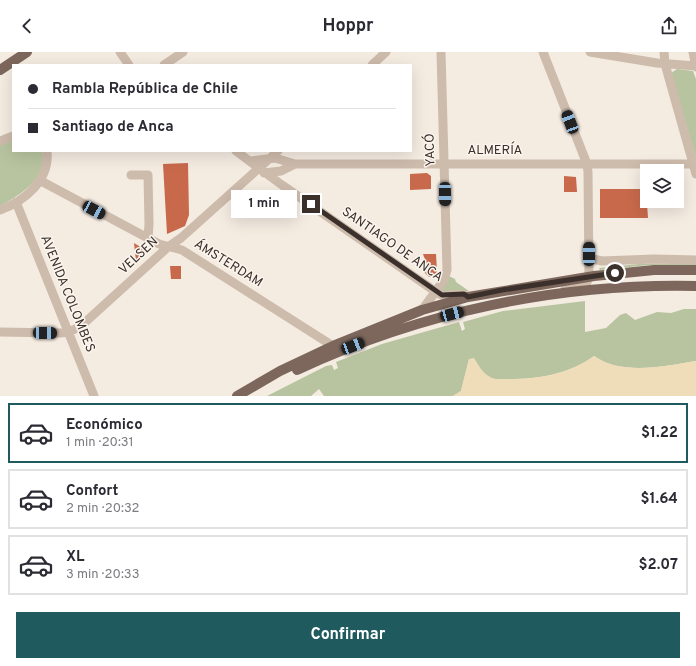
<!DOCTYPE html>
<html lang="es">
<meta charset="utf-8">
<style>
:root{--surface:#fff;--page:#f7f7f7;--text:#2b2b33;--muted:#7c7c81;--line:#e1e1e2;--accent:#1f5a5e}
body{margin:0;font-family:Overpass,sans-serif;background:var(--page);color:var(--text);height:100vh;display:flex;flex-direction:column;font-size:15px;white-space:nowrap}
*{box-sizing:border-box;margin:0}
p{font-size:13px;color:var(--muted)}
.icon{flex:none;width:22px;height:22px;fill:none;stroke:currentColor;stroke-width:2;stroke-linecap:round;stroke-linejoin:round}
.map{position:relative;height:344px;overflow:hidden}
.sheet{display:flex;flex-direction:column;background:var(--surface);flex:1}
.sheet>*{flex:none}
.guide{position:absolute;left:12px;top:12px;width:400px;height:88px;border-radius:0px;box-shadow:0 4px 16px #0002;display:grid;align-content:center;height:88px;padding:0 16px;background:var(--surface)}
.tools{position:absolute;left:640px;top:112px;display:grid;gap:8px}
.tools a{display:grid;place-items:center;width:44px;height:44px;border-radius:0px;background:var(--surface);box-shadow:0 4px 16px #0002;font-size:20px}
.end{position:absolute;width:18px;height:18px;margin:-9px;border:5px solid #3b302b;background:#fff;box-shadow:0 0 0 2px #fff}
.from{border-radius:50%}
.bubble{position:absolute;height:28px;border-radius:0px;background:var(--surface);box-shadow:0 4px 16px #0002;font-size:13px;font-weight:700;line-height:28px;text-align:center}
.car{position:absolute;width:12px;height:24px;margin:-12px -6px;border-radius:5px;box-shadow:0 0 3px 1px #0007;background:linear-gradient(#222 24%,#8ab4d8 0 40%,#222 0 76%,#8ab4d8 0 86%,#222 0)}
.guide b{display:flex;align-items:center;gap:14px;height:38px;font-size:15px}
.guide b+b{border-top:1px solid var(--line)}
.guide i{width:10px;height:10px;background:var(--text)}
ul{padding:7px 0 0;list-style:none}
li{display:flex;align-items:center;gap:12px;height:60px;margin:0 8px 6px;padding:0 8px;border:2px solid var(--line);border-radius:0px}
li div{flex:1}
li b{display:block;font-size:15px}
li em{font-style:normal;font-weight:700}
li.current{border-color:var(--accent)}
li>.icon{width:36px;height:36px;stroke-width:1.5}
.button{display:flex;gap:8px;margin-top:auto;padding:8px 16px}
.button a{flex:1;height:46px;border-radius:0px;background:var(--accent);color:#fff;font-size:16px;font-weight:700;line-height:46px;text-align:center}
header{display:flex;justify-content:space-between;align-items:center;height:52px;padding:0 16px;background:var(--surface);font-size:18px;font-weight:700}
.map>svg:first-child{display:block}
</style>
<header><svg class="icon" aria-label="back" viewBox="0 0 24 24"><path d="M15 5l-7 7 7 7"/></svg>Hoppr<svg class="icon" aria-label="share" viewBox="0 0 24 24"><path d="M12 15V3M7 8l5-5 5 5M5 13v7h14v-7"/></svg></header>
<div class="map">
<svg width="696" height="344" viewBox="0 0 696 344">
<rect width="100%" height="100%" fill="#f4ebe1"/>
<path fill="#b8c4a0" d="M677 17 693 19 696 27V106L671 21Z
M13 88V99H42C52 123 18 145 0 154V92Z
M696 211V213H649L600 218 599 216 639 212Z
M449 224 455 227 456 230 469 239 444 241 440 237Z
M585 249V280L606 276 620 263 626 261 635 268 657 260 671 261 684 257H696V309C665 314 622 324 594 304 569 322 540 327 509 327 504 327 497 328 493 327 484 324 476 314 469 307L461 339 453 344H324L319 337 311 344H267L326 314 332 313 334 318 338 316 336 310 382 292 459 270 462 279 465 277 463 270 503 259Z"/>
<path fill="#efdcb8" d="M594 304C622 324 665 314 696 309V344H453L461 339 469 307 474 306C479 314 482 321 492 326 497 328 505 327 510 327 540 327 569 322 594 304Z"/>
<path fill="#c8694b" d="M188 111 189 163 185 174 167 182 163 112Z
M427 121 431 124V137L410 138V122Z
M564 124 576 125 577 140H564Z
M600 137H646L648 166H600Z
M134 191 147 199 146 201 136 209Z
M423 202H436L437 220 434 225H429L423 219 427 213Z
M170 214H181V227H171Z"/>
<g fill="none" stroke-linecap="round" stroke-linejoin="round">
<path stroke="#cdbbac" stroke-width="9" d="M120 0 129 13
M543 0 587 112 588 120 589 224 586 233 565 237
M590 0 657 11 696 14
M664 0 665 12 696 122
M693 0 696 15
M164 13 183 0
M372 13 386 0
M0 89 13 84
M236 99 282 133 439 242C449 246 459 239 468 245
M251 109 275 106 295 112H696
M264 121 281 119 295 112
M131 123H148L149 172 148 186
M41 129 159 192 182 198 333 294
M16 150 94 344
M0 158C25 149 50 128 47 99
M589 202 593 207 602 209 654 207 696 208
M422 258 444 228 447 218 441 0
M0 280 60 281 69 280 81 274 168 195 181 186 278 99"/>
<path stroke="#7d675c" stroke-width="10" d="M0 18 27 0
M297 318C421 260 558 231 696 234
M237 344 280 319 333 294 422 258 468 245 594 224 654 218H696"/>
</g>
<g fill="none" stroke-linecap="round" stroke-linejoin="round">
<path stroke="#3b302b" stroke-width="5" d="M311 152 442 243 464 242 468 245 502 238 615 221"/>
</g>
<g text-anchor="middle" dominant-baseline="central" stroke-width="3" stroke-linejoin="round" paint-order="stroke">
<g font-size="13" fill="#3b302b" stroke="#fbf5ee">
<text transform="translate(431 98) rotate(-92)">YACÓ</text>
<text x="495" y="99">ALMERÍA</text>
<text transform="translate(392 193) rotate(35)">SANTIAGO DE ANCA</text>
<text transform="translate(139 204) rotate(-43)">VELSEN</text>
<text transform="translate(228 212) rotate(32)">ÁMSTERDAM</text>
<text transform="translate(67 242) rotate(68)">AVENIDA COLOMBES</text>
</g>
</g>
</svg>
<div class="tools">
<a><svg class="icon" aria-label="layers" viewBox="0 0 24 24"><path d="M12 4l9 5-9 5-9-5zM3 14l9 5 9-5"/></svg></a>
</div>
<i class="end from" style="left:615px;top:221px"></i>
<i class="end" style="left:311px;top:152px"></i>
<div class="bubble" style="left:231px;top:138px;width:66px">1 min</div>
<i class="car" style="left:570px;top:70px;rotate:339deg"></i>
<i class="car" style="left:445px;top:142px;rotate:179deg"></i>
<i class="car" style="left:94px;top:158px;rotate:118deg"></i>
<i class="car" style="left:589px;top:202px;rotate:0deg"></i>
<i class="car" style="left:452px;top:262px;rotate:75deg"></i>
<i class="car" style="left:45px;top:281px;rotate:91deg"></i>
<i class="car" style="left:353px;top:294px;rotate:69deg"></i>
<div class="guide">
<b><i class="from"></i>Rambla República de Chile</b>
<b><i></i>Santiago de Anca</b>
</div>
</div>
<section class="sheet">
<ul>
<li class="current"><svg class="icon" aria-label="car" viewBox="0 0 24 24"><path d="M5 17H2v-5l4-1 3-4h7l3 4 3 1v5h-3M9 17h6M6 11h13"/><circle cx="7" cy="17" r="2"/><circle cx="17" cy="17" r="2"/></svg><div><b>Económico</b><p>1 min · 20:31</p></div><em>$1.22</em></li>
<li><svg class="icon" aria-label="car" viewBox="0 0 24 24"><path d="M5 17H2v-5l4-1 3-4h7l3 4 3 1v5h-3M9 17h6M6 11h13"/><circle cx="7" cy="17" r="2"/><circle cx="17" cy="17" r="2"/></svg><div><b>Confort</b><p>2 min · 20:32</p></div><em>$1.64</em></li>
<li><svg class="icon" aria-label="car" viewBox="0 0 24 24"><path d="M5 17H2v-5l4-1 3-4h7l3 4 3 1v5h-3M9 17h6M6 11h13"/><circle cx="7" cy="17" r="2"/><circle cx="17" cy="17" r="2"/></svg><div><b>XL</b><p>3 min · 20:33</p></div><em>$2.07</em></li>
</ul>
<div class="button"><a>Confirmar</a></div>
</section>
